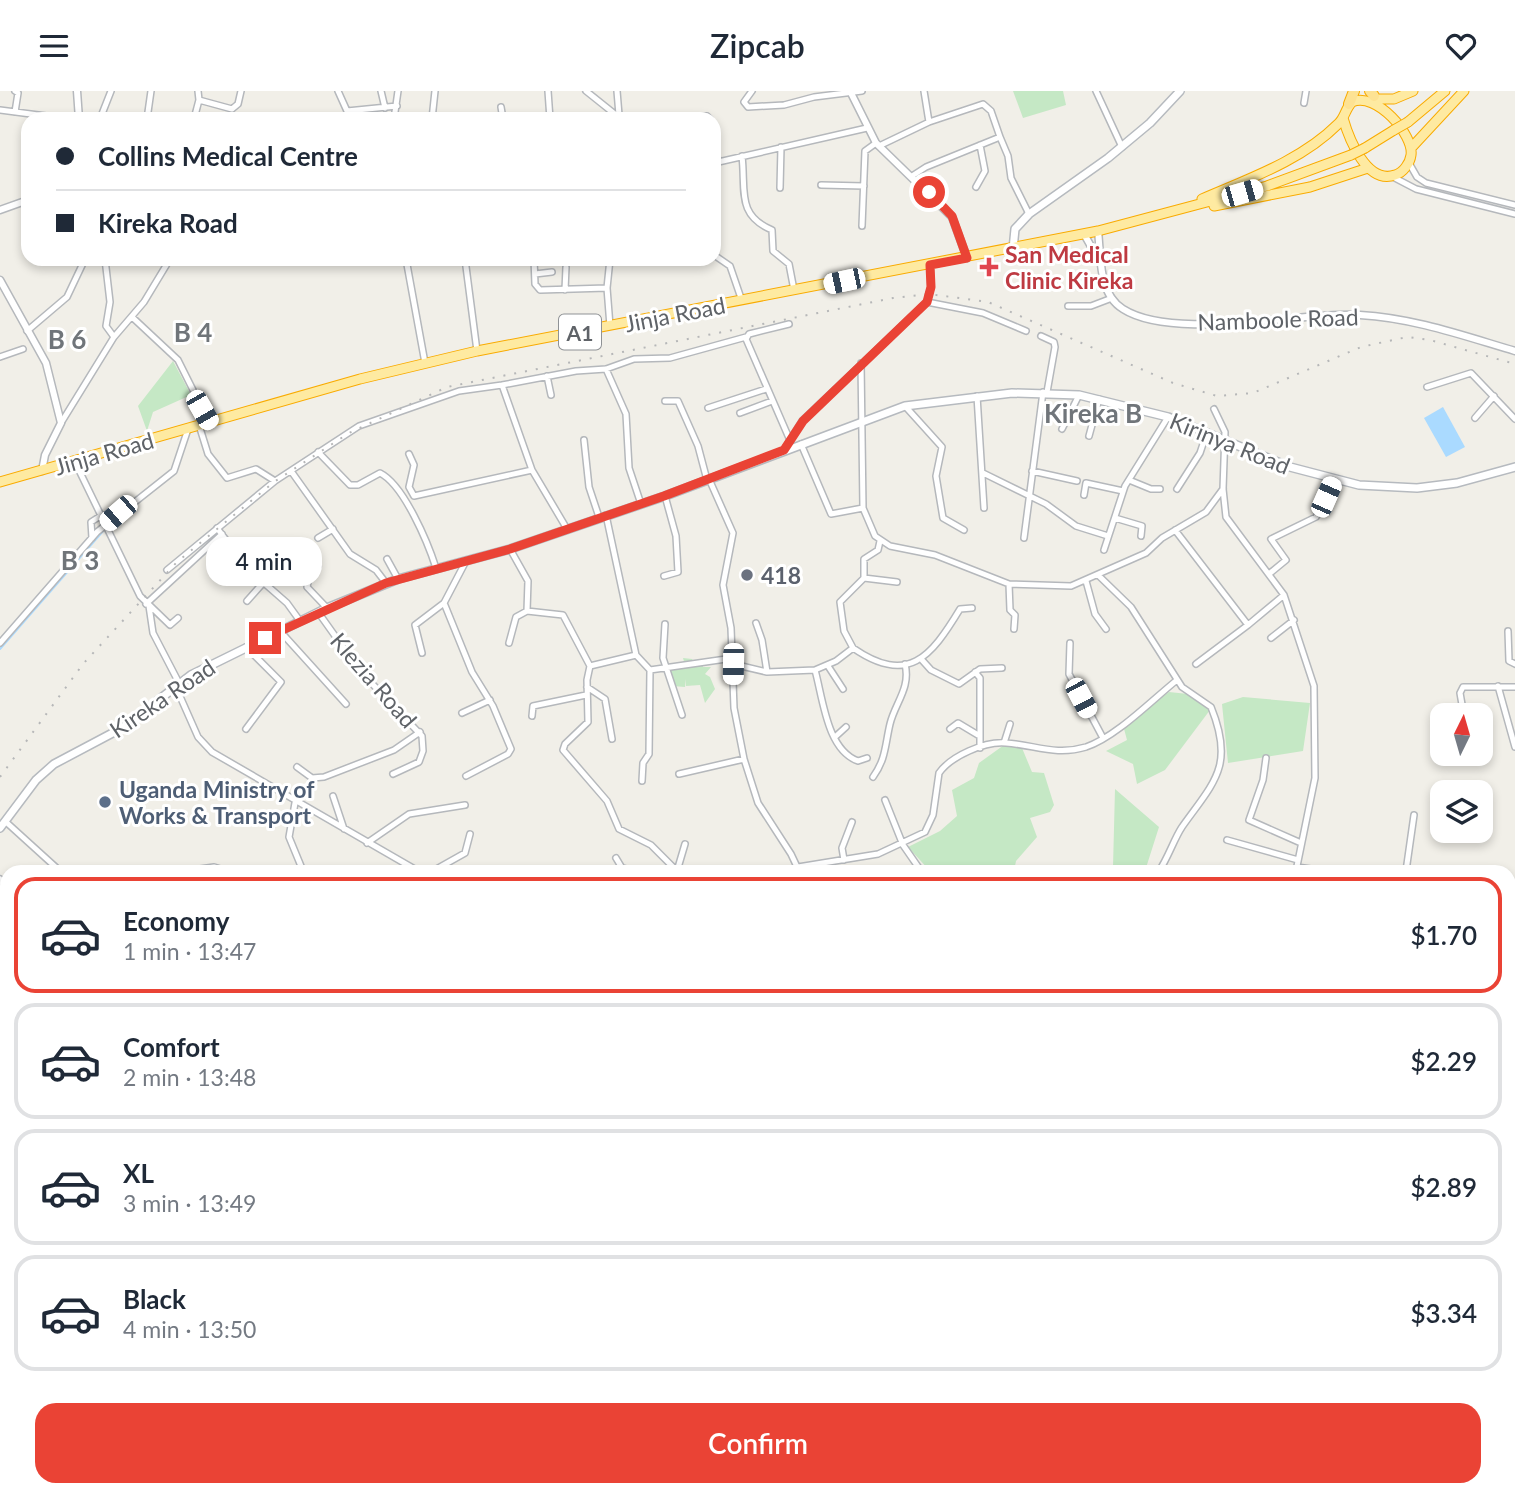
<!DOCTYPE html>
<meta charset="utf-8">
<style>
:root{--surface:#fff;--page:#f2f2f3;--text:#1f2937;--muted:#747a83;--line:#e0e1e3;--accent:#ea4335}
body{margin:0;font-family:Lato,sans-serif;background:var(--page);color:var(--text);height:100vh;display:flex;flex-direction:column;font-size:26px;white-space:nowrap}
*{box-sizing:border-box;margin:0}
p{font-size:23px;color:var(--muted)}
.icon{flex:none;width:38px;height:38px;fill:none;stroke:currentColor;stroke-width:2;stroke-linecap:round;stroke-linejoin:round}
.map{position:relative;flex:1;overflow:hidden}
.side{position:absolute;left:0px;top:774px;width:1516px;height:632px;display:flex;flex-direction:column;background:var(--surface);border-radius:21px 21px 0 0;box-shadow:0 4px 10px #0003}
.side>*{flex:none}
.top-card{position:absolute;left:21px;top:21px;width:700px;height:154px;border-radius:21px;box-shadow:0 4px 10px #0003;display:grid;align-content:center;height:154px;padding:0 35px;background:var(--surface)}
.needle{width:46px;rotate:5deg}
.tools{position:absolute;left:1430px;top:612px;display:grid;gap:14px}
.tools a{display:grid;place-items:center;width:63px;height:63px;border-radius:14px;background:var(--surface);box-shadow:0 4px 10px #0003;font-size:35px}
.end{position:absolute;width:32px;height:32px;margin:-16px;border:9px solid #ea4335;background:#fff;box-shadow:0 0 0 4px #fff}
.from{border-radius:50%}
.bubble{position:absolute;height:49px;border-radius:21px;background:var(--surface);box-shadow:0 4px 10px #0003;font-size:23px;font-weight:600;line-height:49px;text-align:center}
.car{position:absolute;width:21px;height:42px;margin:-21px -10px;border-radius:9px;box-shadow:0 0 5px 2px #0007;background:linear-gradient(#fff 24%,#345 0 40%,#fff 0 76%,#345 0 86%,#fff 0)}
.top-card b{display:flex;align-items:center;gap:24px;height:66px;font-size:26px}
.top-card b+b{border-top:2px solid var(--line)}
.top-card i{width:18px;height:18px;background:var(--text)}
ul{padding:12px 0 0;list-style:none}
li{display:flex;align-items:center;gap:21px;height:116px;margin:0 14px 10px;padding:0 21px;border:4px solid var(--line);border-radius:21px}
li div{flex:1}
li b{display:block;font-size:26px}
li em{font-style:normal;font-weight:600}
li.active{border-color:var(--accent)}
li>.icon{width:63px;height:63px;stroke-width:1.5}
.cta{display:flex;gap:14px;margin-top:auto;padding:14px 35px}
.cta a{flex:1;height:80px;border-radius:21px;background:var(--accent);color:#fff;font-size:28px;font-weight:600;line-height:80px;text-align:center}
header{display:flex;justify-content:space-between;align-items:center;height:91px;padding:0 35px;background:var(--surface);font-size:32px;font-weight:600}
.map>svg:first-child{display:block}
</style>
<header><svg class="icon" aria-label="menu" viewBox="0 0 24 24"><path d="M4 6h16M4 12h16M4 18h16"/></svg>Zipcab<svg class="icon" aria-label="heart" viewBox="0 0 24 24"><path d="M12 20l-8-8c-3-5 5-10 8-4 3-6 11-1 8 4z"/></svg></header>
<div class="map">
<svg width="1515" height="1404" viewBox="0 0 1515 1404">
<rect width="100%" height="100%" fill="#f1efe8"/>
<path fill="#c5e8c5" d="M1013 0H1063L1066 14 1023 27Z
M173 270 191 304 153 321 147 340 138 315Z
M683 567 692 568 697 576 698 570H703V576H711L705 583 710 586 715 598 705 612 700 594 686 595V588L685 596 673 595 668 579 685 574Z
M1169 601 1188 603 1210 619 1165 679 1137 693 1133 673 1106 660 1127 649 1123 634Z
M1243 606 1310 612 1303 660 1228 672 1222 613Z
M1004 654 1022 657 1032 681 1044 682 1054 714 1050 721 1030 727 1037 746 1016 770 1014 780H930L908 756 940 740 957 725 952 699 974 687 979 672Z
M1115 698 1159 736 1145 780H1125L1113 776Z"/>
<path fill="#aadaff" d="M1443 316 1465 356 1446 366 1424 327Z"/>
<g fill="none" stroke-linecap="round" stroke-linejoin="round">
<path stroke="#aadaff" stroke-width="2" d="M0 558 104 439
M1509 818 1515 841
M1508 878 1515 856
M436 1398 442 1404
M417 1401V1398
M376 1404 385 1398"/>
<g stroke="#b5b8bc" stroke-width="8">
<path id="minor" d="M15 0 18 2 15 21
M338 0 347 20 397 15
M381 0 385 17
M548 0 550 28
M586 0 621 28
M617 0 619 24
M752 0 744 11 748 16 784 14 814 6 862 0
M924 0 929 31
M1096 0 1122 56
M199 9 232 18 238 13 241 0
M1304 12 1306 0
M501 16 503 28
M0 19 69 28
M433 26 452 28
M699 27 707 25 710 28
M100 28 111 0
M147 28 151 0
M194 28 199 9 198 0
M394 28 398 0
M432 28 435 0
M714 48 718 71
M879 55 929 31 983 13 991 20 1000 46
M742 65C746 99 736 124 772 139L773 160 789 173 794 199
M714 72 867 37
M1409 72 1417 86 1426 92 1515 114
M912 85 926 76 1000 46 1008 65 1011 87 1029 123
M1393 86 1416 98 1515 123
M821 94 864 95
M976 96 985 80 980 54
M780 97 781 56
M862 135 865 60 876 52
M714 164 730 175 742 210
M105 168 110 211 106 235 114 246
M406 168 425 272
M465 168 477 260
M534 168 535 193 540 199 607 197
M610 168 607 197 610 235
M535 183 552 181
M565 199 566 176
M927 211 983 222 1026 240
M1068 215H1091L1112 207
M132 226 178 269 209 331
M789 233 749 243 746 248 789 347
M27 240 67 206 85 168
M1041 245 1054 251 1055 256 1047 301
M0 266 23 258
M861 272 863 417 875 445 890 455 935 464 1009 493 1071 495 1146 462 1162 447 1206 421 1223 398
M606 278 626 323 629 377 641 413
M547 285 551 304
M1427 296 1471 282 1515 328
M977 305 984 417
M665 310H678L698 355 707 389
M905 315 942 356 936 385 943 427 964 439
M708 317 766 298
M1214 318 1225 341 1223 398 1226 426 1284 504 1314 595 1315 687 1296 780
M740 322 772 310
M1475 327 1494 305
M61 332 114 246 144 211 170 168
M199 334 208 363 227 387 256 378 275 390 359 335 459 300 502 294
M1062 338 1079 304
M1089 345 1099 308
M584 349 589 396 599 426
M801 353 831 423 863 417
M784 359 802 330 927 211 931 196 930 174
M318 361 350 394H358L380 382C404 394 428 452 436 477
M409 363 414 374 409 396 414 405 532 379
M75 371 140 505 170 534 178 527
M291 380 350 463 376 479 386 492
M1032 380 1077 390
M983 382 1046 413 1076 435 1108 445
M709 388 733 442 723 494 731 537 734 617 744 668 758 712 791 763 799 780
M1129 389 1151 398H1160
M1177 398 1200 362 1207 341
M1084 404 1086 392 1123 400
M1115 427 1142 435 1141 445
M217 437 247 477 287 512 300 530
M567 438 532 379 502 294 576 280 606 278 634 268 670 267 746 246
M1175 439 1248 534 1196 573
M92 447 91 431 102 424
M318 447 333 438
M1024 447 1043 301
M880 450 878 459 864 468V487L897 491
M510 458 528 490 527 520 563 524 590 575 636 564 606 424
M1104 459 1125 395 1168 326
M310 467 318 475 309 487 307 496 327 517
M387 468 398 488
M466 470 444 512 472 581 493 615 511 658 508 663 466 685
M167 479 275 390
M1269 483 1286 469 1271 448 1316 426 1333 389
M1098 484 1131 516 1182 596 1211 616C1235 675 1214 691 1182 736 1174 748 1168 767 1159 780
M664 485 678 481 676 445 665 405
M1086 490 1095 523 1106 538
M1009 493 1010 519 1015 524 1014 538
M247 510 263 492
M146 513 222 443
M149 515 153 542 179 592
M318 521 360 580 422 645 423 660 419 671 393 683
M756 532 762 549 767 581
M665 533 663 567 682 624
M1248 534 1284 504
M280 540 346 613
M1508 540 1509 570 1515 573
M1271 547 1294 529
M0 552 97 441 174 380 188 338
M509 552 516 526 527 520
M1070 552 1069 583 1103 647
M246 556 281 591 246 638
M853 557 844 540 840 511 864 487
M422 562 415 534 444 512
M636 564 650 579 733 567
M922 569 931 579 959 593 980 578 1002 577
M733 573 767 581 815 579C823 608 827 659 858 670L867 667
M590 575 587 589 588 631 565 653 563 659 607 710 619 738 651 754 677 780
M828 575 843 598
M815 579 836 570 853 557C908 595 931 566 960 518L972 517
M975 581 980 587V657
M175 594 198 646 212 661 418 780
M1498 595 1515 656
M587 596 605 608 612 648
M462 622 490 609
M532 625 533 615 586 604
M1464 625 1460 602 1463 596H1515
M950 638 958 632 978 644
M835 646 846 636
M1004 652 1010 633
M1266 667 1263 689 1249 729 1301 752
M297 676 312 687 324 686 394 659 420 641
M679 683 744 668
M873 686C886 668 885 654 890 633 895 612 911 597 905 573
M642 690 643 672 649 663 650 579
M333 705 344 738
M885 709 903 754 921 780
M295 712 289 746 303 780
M6 731 60 780
M1227 749 1298 769
M367 752 409 723 465 714
M616 767 622 777 634 780
M844 769 842 757 852 731
M798 776 878 763 925 741 933 724 939 682C951 665 985 650 1006 652 1035 654 1056 665 1086 656 1116 646 1152 609 1177 589
M1297 776 1324 780
M186 780 214 776 227 780
M433 780 465 762 470 743
M677 780 685 753
M1406 780 1414 724
M0 788 7 799
M0 916 7 923
M0 952 7 946
M0 999 7 1004
M0 1055 1 1054
M1508 1067 1515 1066
M0 1110 7 1105
M1508 1124 1514 1132 1512 1142 1515 1148
M1508 1189 1515 1198
M1508 1271 1515 1246
M0 1289 7 1290
M0 1305 7 1291
M0 1361 7 1359
M167 1398 183 1402 195 1398
M407 1398 416 1404
M626 1398 628 1404
M708 1398V1404
M796 1398 797 1404
M1011 1398 1013 1404
M1086 1398 1097 1404
M1297 1398 1299 1404
M48 1404V1398
M118 1404 149 1398
M510 1404V1398
M976 1404 988 1398
M1146 1404 1159 1398"/>
</g>
<g stroke="#b5b8bc" stroke-width="9">
<path id="tertiary" d="M77 0 79 28
M850 0 876 52 952 126 967 167
M0 119 28 109
M1098 140C1101 165 1098 203 1123 218 1173 250 1299 221 1360 224 1414 227 1464 245 1515 260
M1084 143 1101 173
M0 189 46 272 61 332 45 364 42 380
M0 1220 7 1217"/>
</g>
<g stroke="#b6babf" stroke-width="10">
<path id="secondary" d="M1013 158 1015 138 1029 123 1108 67 1150 32 1180 0
M0 737 36 689 54 673 122 637 191 584 327 517 398 488 510 458 665 405 905 315 1012 302 1079 304 1168 326 1290 376 1359 394 1417 397 1457 392 1515 376
M0 1139 7 1152
M94 1404 96 1398"/>
</g>
<g stroke="#f9ab00" stroke-width="11">
<path id="trunk" d="M1380 8H1394L1413 0
M1408 31 1445 0
M1412 56 1464 0
M1365 57 1394 39
M1202 108C1248 88 1301 70 1338 33 1345 27 1345 18 1352 11 1376 0 1414 44 1411 64 1410 72 1403 82 1395 84 1367 94 1349 48 1343 27
M1214 115 1310 96 1368 77
M0 391 360 288 477 260 1098 140 1267 95 1351 64"/>
</g>
<g stroke="#f9ab00" stroke-width="12">
<path id="motorway" d="M1370 0 1374 5
M1349 13 1354 0"/>
</g>
<use href="#minor" stroke="#fff" stroke-width="5"/>
<use href="#tertiary" stroke="#fff" stroke-width="6"/>
<use href="#secondary" stroke="#fff" stroke-width="7"/>
<use href="#trunk" stroke="#feeaa1" stroke-width="9"/>
<use href="#motorway" stroke="#fde293" stroke-width="10"/>
<path stroke="#b6b7b8" stroke-width="2" stroke-dasharray="2 9" stroke-linecap="butt" d="M0 686 83 573 176 472 274 391 349 342 447 296 893 207 929 203 988 211 1173 292 1217 305 1253 302 1361 256 1407 246 1430 249 1515 273"/>
<g stroke="#f9ab00" stroke-width="11" stroke-linecap="butt">
<path id="trunk-bridge" d="M1394 39 1408 31
M1351 64 1365 57"/>
</g>
<use href="#trunk-bridge" stroke="#feeaa1" stroke-width="9"/>
</g>
<g fill="none" stroke-linecap="round" stroke-linejoin="round">
<path stroke="#ea4335" stroke-width="9" d="M265 547 386 492 510 458 664 405 784 359 803 330 927 211 931 196 930 174 967 167 952 125 929 101"/>
</g>
<path fill="#e0444e" stroke="#fff" stroke-width="2.5" d="M985.5 165.5h7v7h7v7h-7v7h-7v-7h-7v-7h7z"/>
<circle fill="#6b7280" stroke="#fff" stroke-width="2.5" cx="747" cy="484" r="7"/>
<circle fill="#5c6f8a" stroke="#fff" stroke-width="2.5" cx="105" cy="711" r="7"/>
<g text-anchor="middle" dominant-baseline="central" stroke-width="6" stroke-linejoin="round" paint-order="stroke">
<rect fill="#fff" stroke="#8f9295" stroke-width="2" x="559" y="223.5" width="42" height="35" rx="5"/>
<g font-size="21" font-weight="bold" fill="#5f6368">
<text x="580" y="241">A1</text>
</g>
<g font-size="23" font-weight="bold" fill="#be3a42" stroke="#fff" text-anchor="start">
<text x="1005" y="163">San Medical<tspan x="1005" dy="26">Clinic Kireka</tspan></text>
</g>
<g font-size="23" fill="#5f6368" stroke="#fff">
<text transform="translate(675 223) rotate(-11)">Jinja Road</text>
<text transform="translate(1278 228) rotate(-2)">Namboole Road</text>
<text transform="translate(1230 352) rotate(22)">Kirinya Road</text>
<text transform="translate(104 362) rotate(-16)">Jinja Road</text>
<text transform="translate(374 589) rotate(49)">Klezia Road</text>
<text transform="translate(162 607) rotate(-34)">Kireka Road</text>
</g>
<g font-size="23" font-weight="bold" fill="#5b616d" stroke="#fff" text-anchor="start">
<text x="761" y="484">418</text>
</g>
<g font-size="23" font-weight="bold" fill="#4e5e75" stroke="#fff" text-anchor="start">
<text x="119" y="698">Uganda Ministry of<tspan x="119" dy="26">Works &amp; Transport</tspan></text>
</g>
<g font-size="26" font-weight="bold" fill="#70757a" stroke="#fff">
<text x="193" y="241">B 4</text>
<text x="67" y="248">B 6</text>
<text x="1093" y="322">Kireka B</text>
<text x="80" y="469">B 3</text>
</g>
</g>
</svg>
<div class="tools">
<a><svg class="needle" viewBox="-14 -14 28 28"><path d="M0-13l5 13h-10z" fill="#e53935"/><path d="M0 13l5-13h-10z" fill="#747a83"/></svg></a>
<a><svg class="icon" aria-label="layers" viewBox="0 0 24 24"><path d="M12 4l9 5-9 5-9-5zM3 14l9 5 9-5"/></svg></a>
</div>
<i class="end from" style="left:929px;top:101px"></i>
<i class="end" style="left:265px;top:547px"></i>
<div class="bubble" style="left:206px;top:446px;width:116px">4 min</div>
<i class="car" style="left:1242px;top:102px;rotate:74deg"></i>
<i class="car" style="left:844px;top:190px;rotate:258deg"></i>
<i class="car" style="left:202px;top:319px;rotate:150deg"></i>
<i class="car" style="left:1326px;top:406px;rotate:24deg"></i>
<i class="car" style="left:118px;top:422px;rotate:229deg"></i>
<i class="car" style="left:733px;top:573px;rotate:181deg"></i>
<i class="car" style="left:1081px;top:607px;rotate:152deg"></i>
<div class="top-card">
<b><i class="from"></i>Collins Medical Centre</b>
<b><i></i>Kireka Road</b>
</div>
<section class="side">
<ul>
<li class="active"><svg class="icon" aria-label="car" viewBox="0 0 24 24"><path d="M5 17H2v-5l4-1 3-4h7l3 4 3 1v5h-3M9 17h6M6 11h13"/><circle cx="7" cy="17" r="2"/><circle cx="17" cy="17" r="2"/></svg><div><b>Economy</b><p>1 min · 13:47</p></div><em>$1.70</em></li>
<li><svg class="icon" aria-label="car" viewBox="0 0 24 24"><path d="M5 17H2v-5l4-1 3-4h7l3 4 3 1v5h-3M9 17h6M6 11h13"/><circle cx="7" cy="17" r="2"/><circle cx="17" cy="17" r="2"/></svg><div><b>Comfort</b><p>2 min · 13:48</p></div><em>$2.29</em></li>
<li><svg class="icon" aria-label="car" viewBox="0 0 24 24"><path d="M5 17H2v-5l4-1 3-4h7l3 4 3 1v5h-3M9 17h6M6 11h13"/><circle cx="7" cy="17" r="2"/><circle cx="17" cy="17" r="2"/></svg><div><b>XL</b><p>3 min · 13:49</p></div><em>$2.89</em></li>
<li><svg class="icon" aria-label="car" viewBox="0 0 24 24"><path d="M5 17H2v-5l4-1 3-4h7l3 4 3 1v5h-3M9 17h6M6 11h13"/><circle cx="7" cy="17" r="2"/><circle cx="17" cy="17" r="2"/></svg><div><b>Black</b><p>4 min · 13:50</p></div><em>$3.34</em></li>
</ul>
<div class="cta"><a>Confirm</a></div>
</section>
</div>
